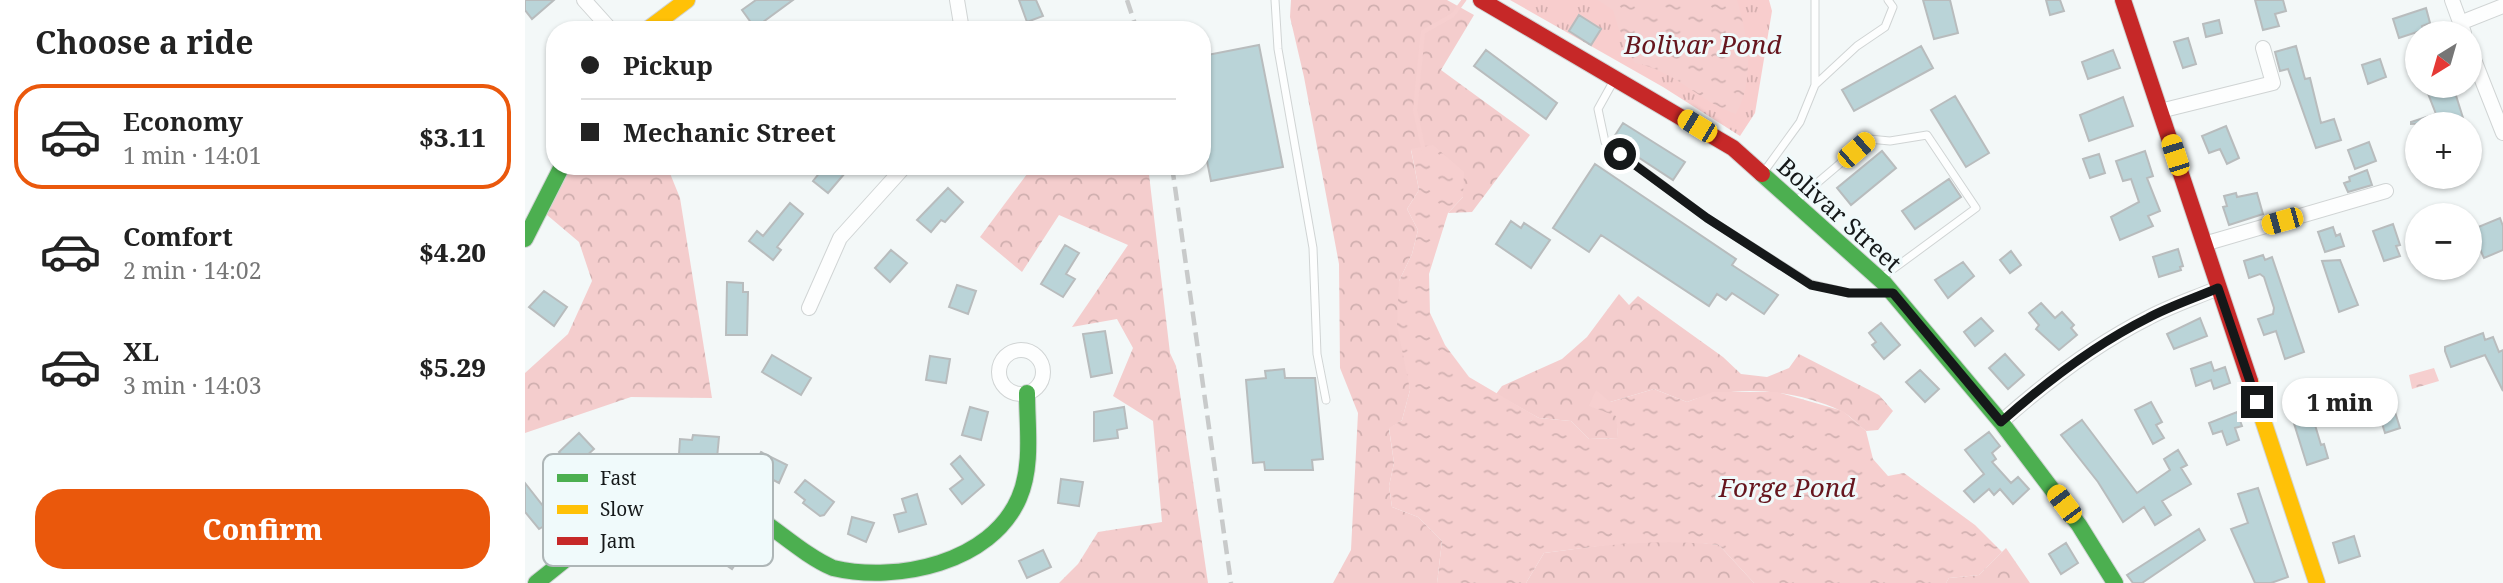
<!DOCTYPE html>
<meta charset="utf-8">
<style>
:root{--surface:#fff;--page:#f6f6f6;--text:#222;--muted:#767676;--line:#e0e0e0;--accent:#ea580c}
body{margin:0;font-family:"Noto Serif",serif;background:var(--page);color:var(--text);height:100vh;display:flex;flex-direction:column;font-size:26px;white-space:nowrap}
*{box-sizing:border-box;margin:0}
p{font-size:23px;color:var(--muted)}
.icon{flex:none;width:38px;height:38px;fill:none;stroke:currentColor;stroke-width:2;stroke-linecap:round;stroke-linejoin:round}
.map{position:relative;flex:1;overflow:hidden}
.side{display:flex;flex-direction:column;background:var(--surface);width:525px}
.side>*{flex:none}
.banner{position:absolute;left:21px;top:21px;width:665px;height:154px;border-radius:28px;box-shadow:0 2px 5px #0004;display:grid;align-content:center;height:154px;padding:0 35px;background:var(--surface)}
.needle{width:46px;rotate:217deg}
.buttons{position:absolute;left:1880px;top:21px;display:grid;gap:14px}
.buttons a{display:grid;place-items:center;width:77px;height:77px;border-radius:50%;background:var(--surface);box-shadow:0 2px 5px #0004;font-size:35px}
.end{position:absolute;width:32px;height:32px;margin:-16px;border:9px solid #151819;background:#fff;box-shadow:0 0 0 4px #fff}
.from{border-radius:50%}
.bubble{position:absolute;height:49px;border-radius:24px;background:var(--surface);box-shadow:0 2px 5px #0004;font-size:23px;font-weight:800;line-height:49px;text-align:center}
.car{position:absolute;width:21px;height:42px;margin:-21px -10px;border-radius:9px;box-shadow:0 0 5px 2px #0007;background:linear-gradient(#f5c518 24%,#345 0 40%,#f5c518 0 76%,#345 0 86%,#f5c518 0)}
.banner b{display:flex;align-items:center;gap:24px;height:66px;font-size:26px}
.banner b+b{border-top:2px solid var(--line)}
.banner i{width:18px;height:18px;background:var(--text)}
ul{padding:0;list-style:none}
li{display:flex;align-items:center;gap:21px;height:105px;margin:0 14px 10px;padding:0 21px;border:4px solid transparent;border-radius:28px}
li div{flex:1}
li b{display:block;font-size:26px}
li em{font-style:normal;font-weight:800}
li.selected{border-color:var(--accent)}
li>.icon{width:63px;height:63px;stroke-width:1.5}
h2{padding:0 35px;font-size:32px;line-height:84px}
.primary-button{display:flex;gap:14px;margin-top:auto;padding:14px 35px}
.primary-button a{flex:1;height:80px;border-radius:28px;background:var(--accent);color:#fff;font-size:28px;font-weight:800;line-height:80px;text-align:center}
main{display:flex;flex:1;min-height:0}
.map>svg:first-child{display:block}
</style>
<main>
<section class="side">
<h2>Choose a ride</h2>
<ul>
<li class="selected"><svg class="icon" aria-label="car" viewBox="0 0 24 24"><path d="M5 17H2v-5l4-1 3-4h7l3 4 3 1v5h-3M9 17h6M6 11h13"/><circle cx="7" cy="17" r="2"/><circle cx="17" cy="17" r="2"/></svg><div><b>Economy</b><p>1 min · 14:01</p></div><em>$3.11</em></li>
<li><svg class="icon" aria-label="car" viewBox="0 0 24 24"><path d="M5 17H2v-5l4-1 3-4h7l3 4 3 1v5h-3M9 17h6M6 11h13"/><circle cx="7" cy="17" r="2"/><circle cx="17" cy="17" r="2"/></svg><div><b>Comfort</b><p>2 min · 14:02</p></div><em>$4.20</em></li>
<li><svg class="icon" aria-label="car" viewBox="0 0 24 24"><path d="M5 17H2v-5l4-1 3-4h7l3 4 3 1v5h-3M9 17h6M6 11h13"/><circle cx="7" cy="17" r="2"/><circle cx="17" cy="17" r="2"/></svg><div><b>XL</b><p>3 min · 14:03</p></div><em>$5.29</em></li>
</ul>
<div class="primary-button"><a>Confirm</a></div>
</section>
<div class="map">
<svg width="1978" height="583" viewBox="0 0 1978 583">
<defs>
<pattern id="grass-tufts" width="24" height="20" patternUnits="userSpaceOnUse" patternTransform="scale(1.75)"><rect width="24" height="20" fill="#f8cdcd"/><path d="M3 7l-1-3M5 7V3M7 7l1-3M15 17l-1-3M17 17v-4M19 17l1-3" fill="none" stroke="#d4afaf"/></pattern>
<pattern id="forest-crowns" width="20" height="18" patternUnits="userSpaceOnUse" patternTransform="scale(1.75)"><rect width="20" height="18" fill="#f4cdcd"/><path d="M2 6a3 3 0 1 1 6 0M12 15a3 3 0 1 1 6 0" fill="none" stroke="#d0afaf"/></pattern>
<pattern id="water-ripples" width="26" height="14" patternUnits="userSpaceOnUse" patternTransform="scale(1.75)"><rect width="26" height="14" fill="#f6cfcf"/><path d="M2 4q2-2 4 0t4 0M15 11q2-2 4 0t4 0" fill="none" stroke="#d2b1b1"/></pattern>
</defs>
<rect width="100%" height="100%" fill="#f3f8f8"/>
<path fill="url(#grass-tufts)" d="M985 0H1244L1247 11 1230 113 1215 136 1138 87Z"/>
<path fill="url(#forest-crowns)" d="M766 0H922L949 15 916 70 1005 135 947 212 923 213 938 197 886 150 894 190 882 209 893 230 887 254 874 281 885 390 877 420 864 429 869 463 864 486 867 507 893 517 917 541 912 583H808L826 550 833 413 815 368 814 264 779 77 765 17Z
M37 166H142L155 198 187 398 106 397 0 433V373L43 334 67 281 54 242 15 209Z
M508 166H623L645 353 651 366 683 583H534L553 564 573 532 637 522 628 421 588 396 608 348 592 319 547 327 603 245 534 215 497 272 455 237Z
M1094 294 1104 305 1113 296 1198 357 1216 374 1242 377 1264 368 1274 354 1354 395 1368 411 1353 430 1341 431C1333 425 1325 415 1316 411 1269 389 1209 384 1162 402L1129 389 1085 402 1092 416 1093 438 1064 439 1046 421 1014 418 971 394 977 386 1037 359 1062 337Z
M1153 540 1194 545 1229 583H1001L1019 553 1103 542Z
M1481 548 1505 583H1421L1424 578 1454 575Z"/>
<path fill="url(#water-ripples)" d="M1073 0H1212C1223 37 1230 79 1211 114 1171 100 1152 71 1110 63L1098 43 1088 10Z
M908 145 939 172 938 197 923 213 904 274 905 313 920 345 944 377 1014 418 1046 421 1064 439 1093 438 1091 416 1064 406 1071 390 1085 402 1129 389 1162 402 1188 392H1252L1318 411 1341 431 1348 459 1363 476 1379 473 1450 525 1477 552 1454 575 1424 578 1421 583H1229L1194 545C1134 538 1078 545 1019 553L1001 583H912L917 541 893 517 867 507 864 486 869 463 864 428 877 420 885 390 872 325 874 281 887 254 893 230 882 209 894 190 886 149Z
M1909 368 1914 381 1887 389 1884 375Z"/>
<g fill="none" stroke-linecap="round" stroke-linejoin="round">
<path stroke="#f6cfcf" stroke-width="4.5" d="M899 152 890 110 898 32 928 15 939 0"/>
</g>
<path fill="#bad4d8" stroke="#b8bcbd" stroke-width="2" d="M0 0H29L7 19 0 10Z
M231 0H268L230 28 217 10Z
M494 0H511L518 16 502 22Z
M1398 0H1425L1433 33 1409 39Z
M1521 0H1535L1539 11 1525 15Z
M1730 0H1758L1761 11 1750 14 1754 26 1738 30Z
M1901 8 1905 23 1897 26 1898 30 1874 38 1868 19Z
M1054 15 1076 29 1066 45 1044 31Z
M1694 20 1697 33 1681 37 1678 24Z
M1663 38 1671 64 1658 68 1649 42Z
M734 45 758 167 686 181 677 136V56Z
M1396 46 1408 68 1329 111 1317 90Z
M1771 46 1780 79 1785 78 1796 123 1809 119 1816 140 1791 148 1763 69 1755 71 1750 52Z
M961 50 1032 103 1021 119 949 66Z
M1588 50 1595 68 1563 79 1557 62Z
M1855 59 1861 77 1843 84 1837 65Z
M1900 86H1928L1939 121 1886 124V122L1911 114Z
M1430 96 1464 153 1441 167 1406 110Z
M1598 97 1608 126 1564 141 1555 115Z
M1098 123 1160 162 1148 180 1087 140Z
M1701 126 1714 158 1702 164 1695 149 1684 153 1677 136Z
M1844 142 1851 161 1830 169 1823 150Z
M1357 151 1371 168 1326 205 1312 188Z
M1620 151 1628 176 1622 178 1635 211 1623 216 1628 226 1595 240 1586 217 1614 202 1606 179 1598 181 1591 161Z
M1574 154 1580 173 1565 178 1558 159Z
M1070 164 1211 259 1207 265 1253 295 1239 314 1207 293 1201 300 1192 294 1184 306 1076 235 1064 252 1028 228Z
M300 166H326L303 193 288 181Z
M1842 170 1847 185 1823 192 1819 183 1825 181 1824 177Z
M1424 179 1436 197 1390 229 1377 211Z
M423 188 438 202 420 222 416 220 406 232 392 220Z
M1711 193 1712 197 1732 193 1738 214 1704 225 1698 207 1702 206 1699 196Z
M265 203 278 214 252 247 256 250 248 260 224 241 232 231 238 236Z
M1975 218 1978 226V250L1959 258 1946 230Z
M986 221 996 228 999 223 1025 240 1006 268 971 244Z
M1868 224 1875 245 1871 246 1875 256 1859 261 1848 231Z
M1808 227 1811 236 1815 234 1819 246 1800 252 1793 232Z
M540 245 554 253 541 274 550 279 538 297 516 284Z
M1653 249 1658 266 1655 267 1656 270 1634 277 1628 257Z
M366 250 382 263 365 282 350 268Z
M1486 251 1496 265 1485 273 1475 260Z
M1738 255 1740 260 1747 257 1779 352 1760 359 1751 331 1739 335 1733 319 1748 314 1749 308 1739 277 1735 274 1724 278 1719 261Z
M1815 260 1833 305 1814 312 1797 261Z
M1438 262 1449 276 1423 298 1410 280Z
M202 282 218 283V292H223L222 335H201Z
M432 285 451 291 443 314 424 307Z
M19 291 42 307 29 326 4 307Z
M1516 303 1530 318 1537 312 1549 325 1546 328 1552 335 1534 350 1511 329 1514 325 1504 313Z
M1456 318 1468 331 1450 346 1439 332Z
M1675 318 1682 336 1649 349 1642 334Z
M1356 323 1375 345 1359 359 1347 345 1351 342 1344 333Z
M580 331 587 373 566 377 558 334Z
M1958 333 1960 340 1968 337 1974 352 1978 350V391L1960 355 1926 367 1920 351V347Z
M1480 354 1499 375 1483 389 1464 368Z
M247 355 286 378 276 395 237 372Z
M405 356 425 359 421 383 401 380Z
M1686 362 1689 371 1700 367 1705 383 1689 389 1686 380 1671 386 1666 369Z
M759 369 760 378H790L798 459 787 460 788 470H740L739 462 728 463 721 380 741 378 740 371Z
M1395 370 1414 389 1400 402 1381 382Z
M1781 395 1796 445 1799 444 1803 458 1782 465 1762 401Z
M1626 402 1637 422 1631 425 1639 438 1628 444 1610 410Z
M445 407 463 412 456 440 437 435Z
M599 407 602 428 592 430 593 438 569 441V412Z
M1712 412 1717 426 1710 428 1714 440 1702 445 1697 431 1688 434 1684 423Z
M1870 412 1875 428 1860 433 1855 417Z
M1557 420 1612 493 1645 470 1639 459 1653 450 1662 465 1656 468 1666 484 1637 501 1646 515 1630 525 1619 507 1598 522 1573 482 1536 435Z
M1464 432 1475 446 1467 453 1471 459 1467 462 1486 483 1493 477 1504 489 1488 504 1475 489 1469 495 1464 489 1449 502 1439 491 1459 474 1440 450Z
M54 433 69 449 49 467 34 452Z
M168 435 194 437 192 458 154 454 155 439 167 440Z
M236 452 262 465 254 483 228 469Z
M435 456 459 485 437 504 425 489 438 479 426 464Z
M536 479 558 482 554 506 533 503Z
M280 480 309 502 299 515 295 516 278 503 280 500 270 492Z
M0 483 29 520 14 529 0 512Z
M1733 488 1763 577 1746 583H1730L1706 529 1723 523 1713 494Z
M392 494 401 524 374 532 369 515 381 512 377 499Z
M327 517 349 523 341 542 323 534Z
M1674 529 1680 540 1617 583H1608L1602 575Z
M181 531 197 542 200 538 219 551 207 569 172 545Z
M1829 536 1835 556 1814 563 1808 543Z
M1541 543 1553 563 1536 574 1524 554Z
M518 550 526 567 502 578 494 561Z"/>
<g fill="none" stroke-linecap="round" stroke-linejoin="round">
<g stroke="#d0d4d4" stroke-width="9">
<path id="lane" d="M750 0 753 49 788 248 792 354 801 400
M1088 82 1073 109 1080 142 1182 218 1286 284 1324 293H1364
M1290 85 1332 46 1360 27 1368 7 1363 0
M1238 173 1275 122 1290 85V0
M1272 200 1344 139 1365 141 1402 135 1451 208 1356 278"/>
</g>
<g stroke="#d0d4d4" stroke-width="16">
<path id="street" d="M59 0 86 30
M432 0 437 30
M1927 0 1939 33
M1935 23 1978 6
M1944 47 1978 133
M1635 111 1748 83 1738 48
M1679 244 1861 191
M284 308 315 238 380 166
M474 372a22 22 0 1 1 44 0a22 22 0 1 1-44 0Z
M1476 422C1521 382 1569 345 1623 318 1645 306 1670 298 1693 288"/>
</g>
<g stroke="#d0d4d4" stroke-width="18">
<path id="fast" d="M1237 174 1359 283 1476 422 1554 525 1590 583
M0 239 37 166
M11 583C50 553 118 490 170 493 224 496 262 548 308 568 372 583 466 563 494 498 508 466 502 427 502 393"/>
</g>
<g stroke="#d0d4d4" stroke-width="18">
<path id="slow" d="M122 30 162 0
M1725 381 1792 583"/>
</g>
<g stroke="#d0d4d4" stroke-width="18">
<path id="jam" d="M956 0 1208 148 1237 174
M1598 0 1725 381"/>
</g>
<use href="#lane" stroke="#fdfefe" stroke-width="7"/>
<use href="#street" stroke="#fdfefe" stroke-width="14"/>
<use href="#fast" stroke="#4caf50" stroke-width="16"/>
<use href="#slow" stroke="#ffc107" stroke-width="16"/>
<use href="#jam" stroke="#c62828" stroke-width="16"/>
<path stroke="#c8caca" stroke-width="4.5" stroke-dasharray="14 7" stroke-linecap="butt" d="M602 0 612 30
M647 166 706 583"/>
</g>
<g fill="none" stroke-linecap="round" stroke-linejoin="round">
<path stroke="#151819" stroke-width="9" d="M1095 154 1182 218 1286 285 1324 293H1368L1476 422C1521 382 1569 345 1623 318 1645 306 1670 298 1693 288L1732 402"/>
</g>
<g text-anchor="middle" dominant-baseline="central" stroke-width="6" stroke-linejoin="round" paint-order="stroke">
<g font-size="24" fill="#151819" stroke="#f0fafb">
<text transform="translate(1315 214) rotate(42)">Bolivar Street</text>
</g>
<g font-size="26" font-style="italic" fill="#66161e" stroke="#f0fafb">
<text x="1178" y="44">Bolivar Pond</text>
<text x="1262" y="487">Forge Pond</text>
</g>
</g>
<rect x="18" y="454" width="230" height="112" rx="10" fill="#f0fafb" stroke="#aeb6b7" stroke-width="2"/>
<rect x="32" y="474" width="31" height="8" fill="#4caf50"/>
<rect x="32" y="505" width="31" height="9" fill="#ffc107"/>
<rect x="32" y="537" width="31" height="8" fill="#c62828"/>
<g font-size="19" fill="#151819">
<text x="75" y="485">Fast</text>
<text x="75" y="516">Slow</text>
<text x="75" y="548">Jam</text>
</g>
</svg>
<div class="buttons">
<a><svg class="needle" viewBox="-14 -14 28 28"><path d="M0-13l5 13h-10z" fill="#e53935"/><path d="M0 13l5-13h-10z" fill="#767676"/></svg></a>
<a>+</a>
<a>−</a>
</div>
<i class="end from" style="left:1095px;top:154px"></i>
<i class="end" style="left:1732px;top:402px"></i>
<div class="bubble" style="left:1757px;top:378px;width:116px">1 min</div>
<i class="car" style="left:1172px;top:126px;rotate:301deg"></i>
<i class="car" style="left:1331px;top:150px;rotate:49deg"></i>
<i class="car" style="left:1650px;top:155px;rotate:342deg"></i>
<i class="car" style="left:1757px;top:221px;rotate:254deg"></i>
<i class="car" style="left:1539px;top:504px;rotate:323deg"></i>
<div class="banner">
<b><i class="from"></i>Pickup</b>
<b><i></i>Mechanic Street</b>
</div>
</div>
</main>
